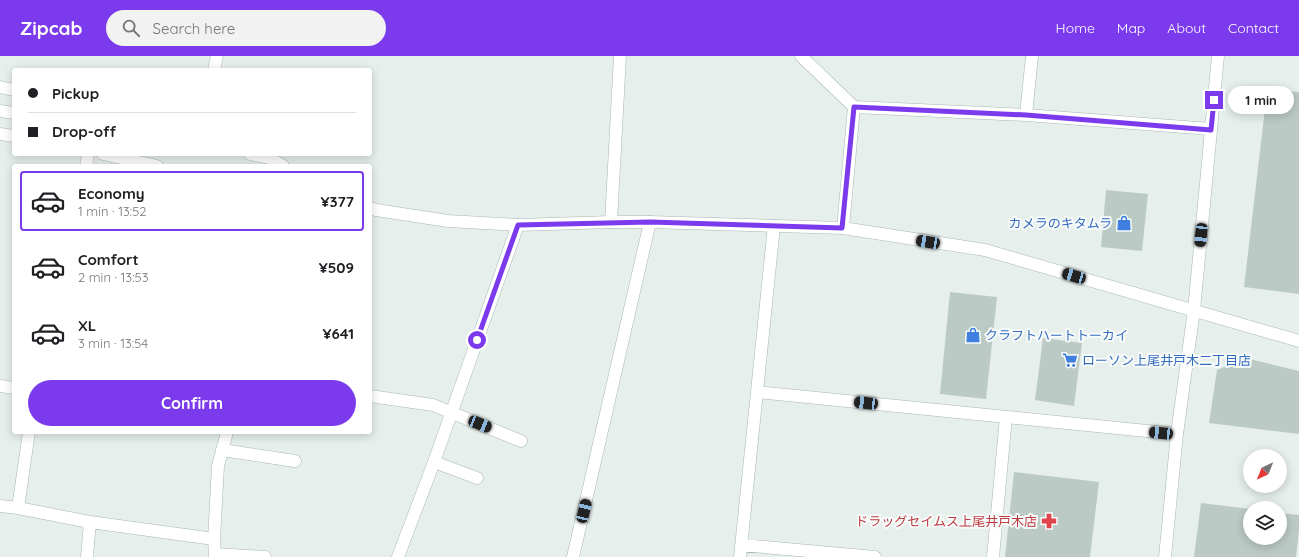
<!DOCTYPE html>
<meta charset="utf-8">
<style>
:root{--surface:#fff;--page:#f2f2f2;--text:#202124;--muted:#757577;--line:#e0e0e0;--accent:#7c3aed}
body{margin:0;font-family:Quicksand,"Noto Sans JP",sans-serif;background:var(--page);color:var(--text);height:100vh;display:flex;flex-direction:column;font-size:15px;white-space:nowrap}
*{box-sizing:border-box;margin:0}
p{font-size:13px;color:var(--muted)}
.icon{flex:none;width:22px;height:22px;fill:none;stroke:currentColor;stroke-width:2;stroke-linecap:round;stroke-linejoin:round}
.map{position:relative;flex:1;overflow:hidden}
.drawer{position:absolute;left:12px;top:108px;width:360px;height:270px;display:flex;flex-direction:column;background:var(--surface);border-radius:4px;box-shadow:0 2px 10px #0003}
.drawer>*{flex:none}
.guide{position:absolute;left:12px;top:12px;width:360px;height:88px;border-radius:4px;box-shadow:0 2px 10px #0003;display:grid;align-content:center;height:88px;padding:0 16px;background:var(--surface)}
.needle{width:26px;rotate:223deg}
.buttons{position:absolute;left:1243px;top:393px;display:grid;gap:8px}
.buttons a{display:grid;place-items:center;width:44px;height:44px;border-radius:50%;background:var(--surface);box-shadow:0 2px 10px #0003;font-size:20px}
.end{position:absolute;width:18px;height:18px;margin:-9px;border:5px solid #7c3aed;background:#fff;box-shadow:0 0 0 2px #fff}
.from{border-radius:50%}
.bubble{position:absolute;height:28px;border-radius:14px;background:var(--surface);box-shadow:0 2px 10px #0003;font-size:13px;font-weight:800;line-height:28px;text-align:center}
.car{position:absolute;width:12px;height:24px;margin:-12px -6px;border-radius:5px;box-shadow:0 0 3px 1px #0007;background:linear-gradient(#222 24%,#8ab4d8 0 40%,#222 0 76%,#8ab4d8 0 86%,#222 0)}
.guide b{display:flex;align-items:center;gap:14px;height:38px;font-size:15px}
.guide b+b{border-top:1px solid var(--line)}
.guide i{width:10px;height:10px;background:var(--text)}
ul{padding:7px 0 0;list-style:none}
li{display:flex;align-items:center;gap:12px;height:60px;margin:0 8px 6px;padding:0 8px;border:2px solid transparent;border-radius:4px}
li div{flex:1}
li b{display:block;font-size:15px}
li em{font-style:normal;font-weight:800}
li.on{border-color:var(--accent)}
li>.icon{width:36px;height:36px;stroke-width:1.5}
.action{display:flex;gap:8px;margin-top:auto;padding:8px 16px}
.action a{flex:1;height:46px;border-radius:24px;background:var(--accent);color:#fff;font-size:16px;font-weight:800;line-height:46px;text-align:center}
header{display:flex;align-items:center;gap:24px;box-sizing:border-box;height:56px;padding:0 20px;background:var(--accent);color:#fff}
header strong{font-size:19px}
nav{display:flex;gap:22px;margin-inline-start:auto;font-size:14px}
.search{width:280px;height:36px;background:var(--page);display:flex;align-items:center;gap:10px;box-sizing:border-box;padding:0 14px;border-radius:22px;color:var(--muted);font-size:15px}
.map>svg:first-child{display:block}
</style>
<header>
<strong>Zipcab</strong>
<div class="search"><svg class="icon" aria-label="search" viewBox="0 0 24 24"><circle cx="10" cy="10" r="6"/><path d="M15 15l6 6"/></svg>Search here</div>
<nav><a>Home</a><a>Map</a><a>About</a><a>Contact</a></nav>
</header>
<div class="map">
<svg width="1299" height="501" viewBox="0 0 1299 501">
<rect width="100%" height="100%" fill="#e6efeb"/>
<path fill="#bbcac4" d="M1284 35 1299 36V238L1244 231 1266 44Z
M1106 134 1148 138 1142 195 1101 191Z
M950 236 997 241 986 343 940 338Z
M1043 282 1082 287 1074 350 1035 344Z
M1246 302 1299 315V378L1209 367 1217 314Z
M1014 416 1099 426 1090 501H1005Z
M1201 447 1250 453V482H1280V457L1299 459V474L1296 501H1194Z"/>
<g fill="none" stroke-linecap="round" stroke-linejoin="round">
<g stroke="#a8b8b2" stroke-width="13">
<path id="minor" d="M801 0 854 51
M214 14 217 0
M0 31 14 34
M1026 59 1032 0
M0 78 14 80
M103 98 157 110
M86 110 88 98
M611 166 620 0
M843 172 854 51 1026 59 1211 73
M0 330 14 332
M757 336 1177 378
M370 340 433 349 521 385
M222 394 295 405
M434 406 477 422
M0 450 18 452 90 466 214 483
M18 452 29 376
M741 489 875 501
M215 498 265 501
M87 501 90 466
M215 501 214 483 218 410 227 376
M398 501 434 406 518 169
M573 501 650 166
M740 501 774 170
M993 501 1006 361"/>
</g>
<g stroke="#a8b8b2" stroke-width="13">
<path id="tertiary" d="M0 55 14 57
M250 98 269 102 283 110
M370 152 376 154 448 165 518 169 611 166H650L843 172 985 194 1299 285
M1165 501 1177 378 1194 254 1218 0"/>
</g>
<use href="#minor" stroke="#fff" stroke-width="12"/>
<use href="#tertiary" stroke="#fff" stroke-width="12"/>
</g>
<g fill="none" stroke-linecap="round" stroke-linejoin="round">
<path stroke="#7c3aed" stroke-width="5" d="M477 284 518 169 650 166 842 172 854 51 1026 59 1211 74 1214 44"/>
</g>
<defs>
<g id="shop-bare" transform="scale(1.2)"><path d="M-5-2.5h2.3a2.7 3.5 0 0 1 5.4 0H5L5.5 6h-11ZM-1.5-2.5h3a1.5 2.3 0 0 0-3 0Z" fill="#3f7fe0" stroke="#f7fbf9" stroke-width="2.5" paint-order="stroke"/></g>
<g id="supermarket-bare" transform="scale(1.2)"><path d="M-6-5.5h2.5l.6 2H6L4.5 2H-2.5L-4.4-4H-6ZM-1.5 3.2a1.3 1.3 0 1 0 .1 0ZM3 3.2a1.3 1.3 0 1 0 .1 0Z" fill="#3f7fe0" stroke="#f7fbf9" stroke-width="2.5" paint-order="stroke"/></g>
<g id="pharmacy-bare" transform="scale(1.2)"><path d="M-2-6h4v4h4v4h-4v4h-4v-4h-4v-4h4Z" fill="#e0444e" stroke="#f7fbf9" stroke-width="2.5" paint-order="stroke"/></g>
</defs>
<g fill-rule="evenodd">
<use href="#shop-bare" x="1124" y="167"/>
<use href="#shop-bare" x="973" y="279"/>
<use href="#supermarket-bare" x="1070" y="304"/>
<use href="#pharmacy-bare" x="1049" y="465"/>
</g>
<g text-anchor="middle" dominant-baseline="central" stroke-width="4" stroke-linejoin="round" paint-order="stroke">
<g font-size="13" fill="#366cbe" stroke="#f7fbf9" text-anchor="start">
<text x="1112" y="167" text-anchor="end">カメラのキタムラ</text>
<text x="985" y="279">クラフトハートトーカイ</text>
<text x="1082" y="304">ローソン上尾井戸木二丁目店</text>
</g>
<g font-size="13" fill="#be3a42" stroke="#f7fbf9" text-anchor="end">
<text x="1037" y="465">ドラッグセイムス上尾井戸木店</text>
</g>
</g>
</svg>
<div class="buttons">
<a><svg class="needle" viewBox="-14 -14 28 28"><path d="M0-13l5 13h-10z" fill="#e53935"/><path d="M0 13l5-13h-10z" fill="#757577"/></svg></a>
<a><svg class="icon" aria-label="layers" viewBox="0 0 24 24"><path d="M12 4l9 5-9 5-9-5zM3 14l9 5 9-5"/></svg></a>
</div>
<i class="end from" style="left:477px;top:284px"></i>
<i class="end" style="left:1214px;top:44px"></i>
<div class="bubble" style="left:1228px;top:30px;width:66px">1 min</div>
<i class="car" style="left:1201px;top:179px;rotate:186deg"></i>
<i class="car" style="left:928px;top:186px;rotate:279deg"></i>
<i class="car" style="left:1074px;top:220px;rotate:286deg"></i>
<i class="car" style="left:866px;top:347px;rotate:276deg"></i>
<i class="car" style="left:480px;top:368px;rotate:112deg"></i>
<i class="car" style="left:1161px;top:377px;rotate:275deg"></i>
<i class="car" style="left:584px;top:455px;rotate:13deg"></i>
<div class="guide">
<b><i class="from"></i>Pickup</b>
<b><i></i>Drop-off</b>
</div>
<section class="drawer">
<ul>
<li class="on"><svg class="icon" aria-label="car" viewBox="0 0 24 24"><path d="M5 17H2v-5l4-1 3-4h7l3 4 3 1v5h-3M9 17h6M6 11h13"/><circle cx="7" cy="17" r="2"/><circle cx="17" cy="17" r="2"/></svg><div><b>Economy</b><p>1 min · 13:52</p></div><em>¥377</em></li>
<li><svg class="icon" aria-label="car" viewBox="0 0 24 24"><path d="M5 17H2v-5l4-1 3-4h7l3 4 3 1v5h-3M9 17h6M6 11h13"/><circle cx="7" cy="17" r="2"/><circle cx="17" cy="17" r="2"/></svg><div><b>Comfort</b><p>2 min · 13:53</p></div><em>¥509</em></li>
<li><svg class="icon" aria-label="car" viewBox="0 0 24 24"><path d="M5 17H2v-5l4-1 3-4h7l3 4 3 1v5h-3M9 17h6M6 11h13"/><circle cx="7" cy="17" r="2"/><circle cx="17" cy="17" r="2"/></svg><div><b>XL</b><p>3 min · 13:54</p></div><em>¥641</em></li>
</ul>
<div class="action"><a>Confirm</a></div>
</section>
</div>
